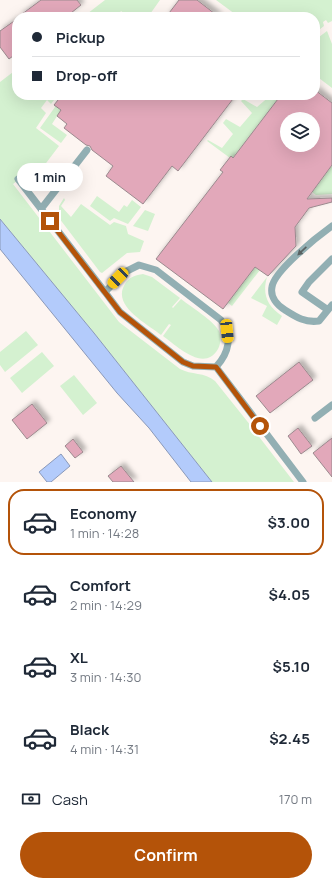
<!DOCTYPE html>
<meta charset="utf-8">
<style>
:root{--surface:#fff;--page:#f2f2f3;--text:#1f2937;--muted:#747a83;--line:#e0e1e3;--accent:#b45309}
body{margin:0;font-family:Manrope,sans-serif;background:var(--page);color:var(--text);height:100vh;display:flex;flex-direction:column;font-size:15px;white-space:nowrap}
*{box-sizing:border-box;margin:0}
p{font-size:13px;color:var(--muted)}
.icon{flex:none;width:22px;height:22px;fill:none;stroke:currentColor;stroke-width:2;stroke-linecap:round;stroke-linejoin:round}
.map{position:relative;height:482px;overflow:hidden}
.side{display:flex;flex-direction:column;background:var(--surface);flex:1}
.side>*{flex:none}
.hud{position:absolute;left:12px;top:12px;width:308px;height:88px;border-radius:16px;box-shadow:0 4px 16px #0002;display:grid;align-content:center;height:88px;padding:0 20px;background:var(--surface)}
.controls{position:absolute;left:280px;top:112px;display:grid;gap:8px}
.controls a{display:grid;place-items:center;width:40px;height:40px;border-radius:50%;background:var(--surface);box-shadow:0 4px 16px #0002;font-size:20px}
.end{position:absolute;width:18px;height:18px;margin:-9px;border:5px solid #b45309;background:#fff;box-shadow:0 0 0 2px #fff}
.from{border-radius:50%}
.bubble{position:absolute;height:28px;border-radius:14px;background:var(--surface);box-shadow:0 4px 16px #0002;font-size:13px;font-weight:700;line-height:28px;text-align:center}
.car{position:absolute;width:12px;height:24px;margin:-12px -6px;border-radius:5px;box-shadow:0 0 3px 1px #0007;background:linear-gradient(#f5c518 24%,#345 0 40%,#f5c518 0 76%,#345 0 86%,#f5c518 0)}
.hud b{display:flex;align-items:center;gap:14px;height:38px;font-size:15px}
.hud b+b{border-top:1px solid var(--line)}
.hud i{width:10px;height:10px;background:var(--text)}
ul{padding:7px 0 0;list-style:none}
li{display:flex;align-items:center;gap:12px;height:66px;margin:0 8px 6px;padding:0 12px;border:2px solid transparent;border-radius:16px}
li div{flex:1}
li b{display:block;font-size:15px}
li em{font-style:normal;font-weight:700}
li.on{border-color:var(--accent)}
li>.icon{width:36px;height:36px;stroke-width:1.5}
.pay{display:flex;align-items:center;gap:10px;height:44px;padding:0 20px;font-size:15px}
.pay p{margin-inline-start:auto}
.button{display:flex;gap:8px;margin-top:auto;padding:8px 20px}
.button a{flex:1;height:46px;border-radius:24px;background:var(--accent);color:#fff;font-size:16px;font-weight:700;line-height:46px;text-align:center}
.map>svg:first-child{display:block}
</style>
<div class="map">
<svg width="332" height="482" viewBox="0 0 332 482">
<defs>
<filter id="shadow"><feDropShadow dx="3.5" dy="-3.5" stdDeviation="2" flood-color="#0004"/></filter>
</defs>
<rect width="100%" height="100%" fill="#fdf5f1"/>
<path fill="#d4f1d0" d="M105 0H160L148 17H129L121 11 117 17H83Z
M216 0H332V21L328 23 326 20 323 22 324 26 315 33V17H239Z
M327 31 332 44V88L315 75V40Z
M17 69V95H58L51 104 47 100 41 108 46 113 36 128 59 146 37 175 46 183V186L35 185 25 175 13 184 119 322 180 369C191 375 205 372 215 381L251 426V429H253L294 482H212L94 333 0 219V82Z
M271 95H281L233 158 231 156 230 158 207 141 208 140 222 148 233 134 223 123 226 119 240 127 252 113 241 101 243 99 257 107Z
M54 105 61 110 52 124 67 135 61 143 40 128 55 107Z
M332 165V194L316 195 312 192Z
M97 196 119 212 124 205 127 207 132 200 141 207 128 224 114 218 110 221 90 206Z
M64 198 65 200 61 206 71 217 81 204 110 225 114 222 126 226 128 234 144 241 140 252 127 253 102 273 100 272 59 218V206Z
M145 210 155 214 148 231 133 226Z
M280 234 270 257 232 306 227 302Z
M143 274 152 277 180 298 172 307 173 308 181 299C191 307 213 320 219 331 221 336 221 344 218 349 204 373 177 346 163 336L171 325 169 324 161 335C148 324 111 306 125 284 129 277 136 275 143 274Z
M267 277C262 294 267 306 282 316L277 325 262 316 267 306 251 298Z
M26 331 38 345 5 372 0 365V352Z
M42 352 54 366 22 393 10 378Z
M74 375 97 403 83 415 60 386Z"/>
<path fill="#b3cbfb" stroke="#8a99b9" d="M0 219 94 333 212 482H191L149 428 117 393 0 249Z
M61 454 70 466 51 482H47L39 472Z"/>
<path fill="#e2a8ba" stroke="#9b898e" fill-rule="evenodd" filter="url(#shadow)" d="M41 0H77L81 5 66 17H18Z
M179 0H197L219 17H166Z
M17 19V53L9 59 0 47V31Z
M315 90 332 103V165L307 199 332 198V202L309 208 295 227 296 246 268 276 255 267 223 309 156 259 223 172 220 170 231 156 233 158 281 95H315ZM287 119H313V145H287Z
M62 95H236L178 171 172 166 143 204 106 176 113 166 92 150 90 146 86 145 64 128 67 124 57 116 61 110 54 105Z
M299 362 313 380 270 413 256 396Z
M32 404 47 423 27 439 12 420Z
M298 428 312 446 301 454 288 436Z
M332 438V477L313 453Z
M73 439 83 452 75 458 65 446Z
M121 466 134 482H113L108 476Z"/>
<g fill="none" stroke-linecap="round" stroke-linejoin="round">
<path stroke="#92afb3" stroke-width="7" d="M18 179 105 292
M41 209 87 150
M332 226C318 236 274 271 272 287 270 297 277 305 285 310 296 317 305 323 319 321L332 305
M139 265 156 270 221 320C233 336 229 353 216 367L193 366 183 362 120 312 105 292 125 272Z
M328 310 302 292 309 282 332 259
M216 367 303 482
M315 418 332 405"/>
</g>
<defs><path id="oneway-solid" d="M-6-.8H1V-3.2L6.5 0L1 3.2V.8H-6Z"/></defs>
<use fill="#596262" href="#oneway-solid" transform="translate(302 251) rotate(137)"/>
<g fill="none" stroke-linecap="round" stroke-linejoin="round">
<path stroke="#b45309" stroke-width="5" d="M50 221 120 312 183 362 193 366 216 367 260 426"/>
</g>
</svg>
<div class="controls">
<a><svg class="icon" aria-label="layers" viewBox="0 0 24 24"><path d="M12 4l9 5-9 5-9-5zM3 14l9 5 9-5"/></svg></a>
</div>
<i class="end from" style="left:260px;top:426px"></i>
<i class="end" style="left:50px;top:221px"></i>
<div class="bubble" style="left:17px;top:163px;width:66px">1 min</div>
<i class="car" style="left:118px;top:278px;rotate:224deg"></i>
<i class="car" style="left:227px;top:331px;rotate:174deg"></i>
<div class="hud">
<b><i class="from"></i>Pickup</b>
<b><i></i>Drop-off</b>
</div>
</div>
<section class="side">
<ul>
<li class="on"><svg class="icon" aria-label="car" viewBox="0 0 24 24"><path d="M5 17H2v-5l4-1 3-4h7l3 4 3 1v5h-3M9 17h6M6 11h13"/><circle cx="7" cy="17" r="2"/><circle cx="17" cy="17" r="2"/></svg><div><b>Economy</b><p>1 min · 14:28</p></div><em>$3.00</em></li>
<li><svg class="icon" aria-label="car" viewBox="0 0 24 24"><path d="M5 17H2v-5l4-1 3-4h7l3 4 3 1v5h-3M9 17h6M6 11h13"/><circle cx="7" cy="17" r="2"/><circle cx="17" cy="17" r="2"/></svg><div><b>Comfort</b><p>2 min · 14:29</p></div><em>$4.05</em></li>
<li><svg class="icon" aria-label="car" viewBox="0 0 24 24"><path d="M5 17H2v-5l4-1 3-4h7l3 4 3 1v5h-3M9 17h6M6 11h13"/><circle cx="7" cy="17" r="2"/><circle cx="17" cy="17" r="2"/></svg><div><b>XL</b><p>3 min · 14:30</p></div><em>$5.10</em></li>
<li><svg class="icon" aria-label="car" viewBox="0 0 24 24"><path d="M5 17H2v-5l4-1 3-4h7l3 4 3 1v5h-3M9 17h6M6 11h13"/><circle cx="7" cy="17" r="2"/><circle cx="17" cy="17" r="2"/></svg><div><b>Black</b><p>4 min · 14:31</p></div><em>$2.45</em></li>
</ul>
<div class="pay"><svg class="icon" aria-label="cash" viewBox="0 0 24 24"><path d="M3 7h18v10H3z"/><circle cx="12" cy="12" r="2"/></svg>Cash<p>170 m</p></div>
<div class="button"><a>Confirm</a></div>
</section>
